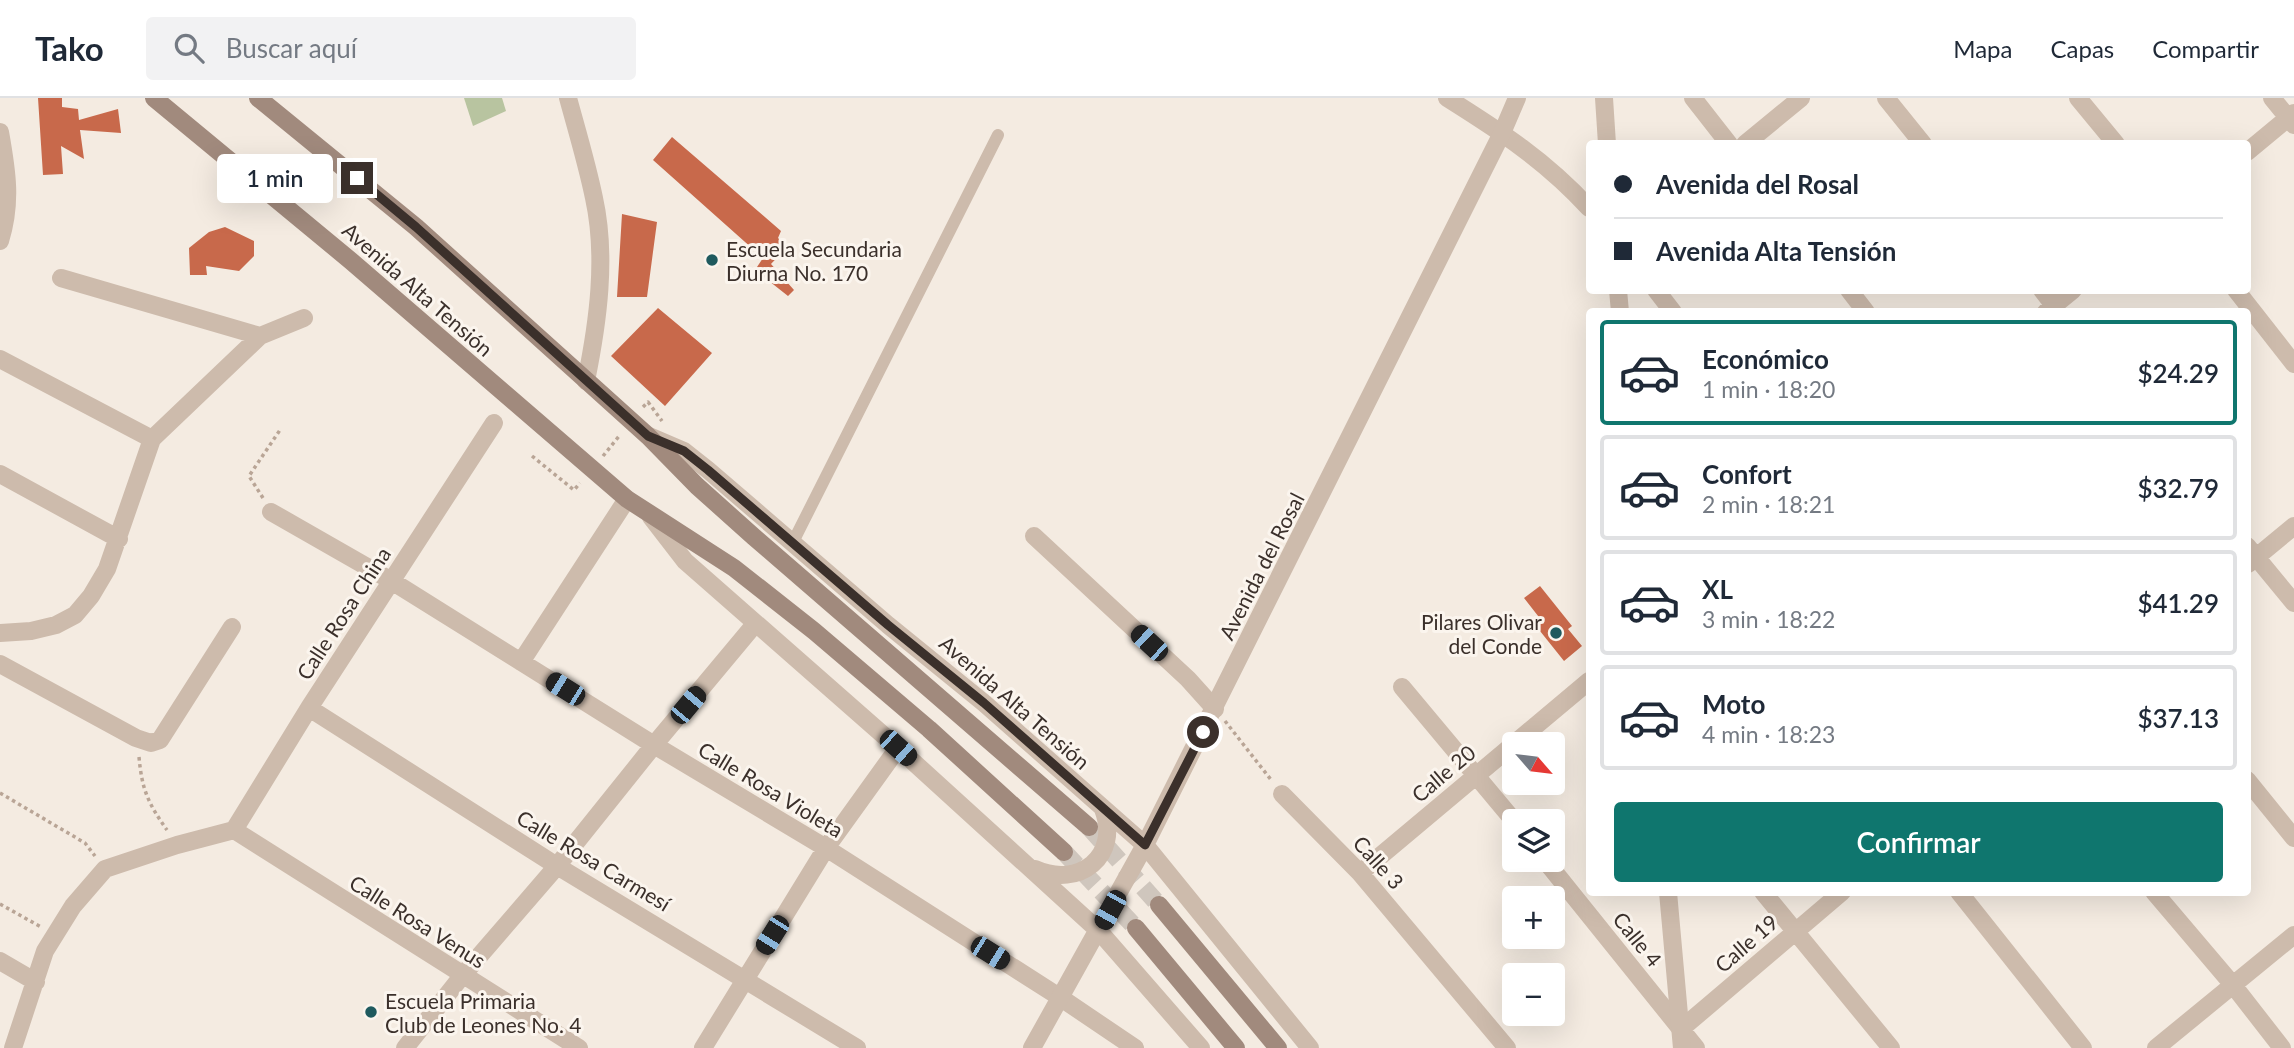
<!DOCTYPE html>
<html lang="es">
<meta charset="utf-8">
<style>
:root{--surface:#fff;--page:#f2f2f3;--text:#1f2937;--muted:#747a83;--line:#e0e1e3;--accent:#0f766e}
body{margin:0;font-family:Lato,sans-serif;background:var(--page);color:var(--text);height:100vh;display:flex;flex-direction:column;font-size:26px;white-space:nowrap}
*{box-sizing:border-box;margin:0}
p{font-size:23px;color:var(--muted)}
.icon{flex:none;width:38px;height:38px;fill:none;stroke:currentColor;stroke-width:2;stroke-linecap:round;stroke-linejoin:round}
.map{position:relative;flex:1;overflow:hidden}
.side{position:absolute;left:1586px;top:210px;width:665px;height:588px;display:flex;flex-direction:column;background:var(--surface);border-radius:7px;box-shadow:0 7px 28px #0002}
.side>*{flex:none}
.top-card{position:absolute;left:1586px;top:42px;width:665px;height:154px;border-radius:7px;box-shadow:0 7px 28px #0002;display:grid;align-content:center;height:154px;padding:0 28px;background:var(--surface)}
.needle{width:46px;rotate:118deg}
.buttons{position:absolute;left:1502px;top:634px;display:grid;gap:14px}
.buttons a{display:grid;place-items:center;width:63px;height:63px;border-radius:7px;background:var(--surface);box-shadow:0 7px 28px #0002;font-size:35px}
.end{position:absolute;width:32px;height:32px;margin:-16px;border:9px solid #3b302b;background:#fff;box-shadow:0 0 0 4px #fff}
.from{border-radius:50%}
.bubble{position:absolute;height:49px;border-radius:7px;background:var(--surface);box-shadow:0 7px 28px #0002;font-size:23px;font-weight:600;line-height:49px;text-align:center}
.car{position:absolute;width:21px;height:42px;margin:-21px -10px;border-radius:9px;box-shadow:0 0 5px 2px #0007;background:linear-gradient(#222 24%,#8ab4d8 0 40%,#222 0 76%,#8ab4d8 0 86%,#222 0)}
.top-card b{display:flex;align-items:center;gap:24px;height:66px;font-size:26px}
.top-card b+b{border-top:2px solid var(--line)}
.top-card i{width:18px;height:18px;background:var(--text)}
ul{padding:12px 0 0;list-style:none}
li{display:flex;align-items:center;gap:21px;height:105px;margin:0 14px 10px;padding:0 14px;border:4px solid var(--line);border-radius:7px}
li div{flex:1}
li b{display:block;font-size:26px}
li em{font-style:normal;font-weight:600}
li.current{border-color:var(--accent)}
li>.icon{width:63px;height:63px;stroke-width:1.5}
.button{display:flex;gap:14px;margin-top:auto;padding:14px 28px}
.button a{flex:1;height:80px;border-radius:7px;background:var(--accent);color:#fff;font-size:28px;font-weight:600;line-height:80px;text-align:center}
header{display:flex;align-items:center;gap:42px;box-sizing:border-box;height:98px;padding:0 35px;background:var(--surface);border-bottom:2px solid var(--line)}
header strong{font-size:33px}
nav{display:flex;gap:38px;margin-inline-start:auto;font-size:24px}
.search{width:490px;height:63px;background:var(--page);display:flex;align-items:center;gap:18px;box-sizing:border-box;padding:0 24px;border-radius:7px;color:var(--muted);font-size:26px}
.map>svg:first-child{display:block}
</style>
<header>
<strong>Tako</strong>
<div class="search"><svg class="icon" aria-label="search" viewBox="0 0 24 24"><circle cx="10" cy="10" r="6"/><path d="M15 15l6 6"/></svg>Buscar aquí</div>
<nav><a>Mapa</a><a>Capas</a><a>Compartir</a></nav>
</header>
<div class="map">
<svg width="2294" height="950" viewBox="0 0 2294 950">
<rect width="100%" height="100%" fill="#f4ebe1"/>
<path fill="#b8c4a0" d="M464 0H502L506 13 473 28Z"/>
<path fill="#c8694b" d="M38 0H62V9L78 11 79 22 118 11 121 35 80 32 84 61 61 48 63 76 43 77Z
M672 39 781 133 778 140 787 149 771 166 794 192 788 198 755 172 763 160 653 62Z
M622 116 657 124 647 199H617Z
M225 129 254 143V158L239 173 206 168 207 177H190L189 150 209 134Z
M658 210 712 255 665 308 611 258Z
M1540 488 1572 528 1568 531 1582 548 1564 563 1536 528 1542 523 1524 500Z"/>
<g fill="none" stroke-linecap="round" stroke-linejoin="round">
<path stroke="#cfc6bd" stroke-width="18" stroke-dasharray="18 9" stroke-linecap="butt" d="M1089 729 1159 807
M1064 754 1136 830"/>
<path stroke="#b9a596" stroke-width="3.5" stroke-dasharray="3.5 3.5" stroke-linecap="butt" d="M643 309 648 304 662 323
M532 358 574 392 580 385
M603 358 620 337
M263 400 249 378 280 332
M1225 623 1272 683
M139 659C142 692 148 705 167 732
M0 695 85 745 95 758
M0 806 41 829"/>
<path stroke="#cdbbac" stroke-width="12" d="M793 444 998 37"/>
<path stroke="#cdbbac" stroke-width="18" d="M568 0C577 33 587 66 594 100 607 159 598 224 586 283
M1447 0C1501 34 1545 62 1589 110
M1693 0 1729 46
M1886 0 1923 46
M2078 0 2116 46
M2272 0 2294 27
M1745 46 1801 0
M2247 54 2294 15
M61 180 260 238
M1656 192 1673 214
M1849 192 1866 214
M2042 192 2059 214
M2236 192 2294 266
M2046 214 2073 192
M0 261 152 341
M0 376 119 441
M271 414 390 482 654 647 826 750 1061 900 1135 950
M1034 438 1188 581 1215 611
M2247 448 2294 505
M2248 466 2294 428
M0 535 31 533 56 527 75 517 91 498 107 471 152 341 260 238 304 220
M521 564 627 401
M0 566 136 640 151 645 160 642 232 529
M1402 589 1514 723
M309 610 557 768 857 950
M2247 682 2294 740
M1282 696 1360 775 1507 950
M234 732 309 610 494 325
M234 732 579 950
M1544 761 1696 950
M1360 775 1589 583
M1763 794 1891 950
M1959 794 2083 950
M2154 794 2233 887 2282 950
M0 863 36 884
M1681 931 1842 794
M13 950 45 853 73 808 105 771 177 747 234 732
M405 950 462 878 557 768 654 647 755 526
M703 950 826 750 898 650
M2156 950 2294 837"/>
<path stroke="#cdbbac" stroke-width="18" d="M1604 0 1607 46
M0 34C7 73 12 105 0 143
M1618 192 1620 214
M649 338 684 353 708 372 888 527 984 605 1145 747 1310 950
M651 419 685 463 898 650 1099 833 1201 950
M1035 771C1079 791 1121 758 1103 711
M1668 794 1682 950
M1032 950 1145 747 1502 35 1517 0"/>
<path stroke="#a18a7d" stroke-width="18" d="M154 0 351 163 627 401 734 470 814 533 929 631 1064 754
M258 0 416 129 648 338 697 388 754 439 1089 729
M1159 807 1278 950
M1136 830 1236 950"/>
</g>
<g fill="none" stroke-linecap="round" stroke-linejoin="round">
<path stroke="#3b302b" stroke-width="9" d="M357 80 416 129 648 338 684 353 708 372 888 527 984 605 1145 747 1203 634"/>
</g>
<g fill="#1f5a5e" stroke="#fbf5ee" stroke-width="2.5">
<circle cx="712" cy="162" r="7"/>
<circle cx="1556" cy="535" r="7"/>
<circle cx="371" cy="914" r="7"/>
</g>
<g text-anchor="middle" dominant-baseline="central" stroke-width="6" stroke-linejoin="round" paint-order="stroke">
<g font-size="21" fill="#3b302b" stroke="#fbf5ee" text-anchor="start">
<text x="726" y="150">Escuela Secundaria<tspan x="726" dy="24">Diurna No. 170</tspan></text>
<text x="1542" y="523" text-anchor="end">Pilares Olivar<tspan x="1542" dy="24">del Conde</tspan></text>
<text x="385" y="902">Escuela Primaria<tspan x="385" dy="24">Club de Leones No. 4</tspan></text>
</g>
<g font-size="21" fill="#3b302b" stroke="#fbf5ee">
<text transform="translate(418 191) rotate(41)">Avenida Alta Tensión</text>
<text transform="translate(1261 468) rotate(-63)">Avenida del Rosal</text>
<text transform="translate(343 515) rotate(-57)">Calle Rosa China</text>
<text transform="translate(1015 604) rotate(41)">Avenida Alta Tensión</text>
<text transform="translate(1443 675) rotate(-40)">Calle 20</text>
<text transform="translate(771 691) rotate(31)">Calle Rosa Violeta</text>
<text transform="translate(594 762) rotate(31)">Calle Rosa Carmesí</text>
<text transform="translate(1379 764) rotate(48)">Calle 3</text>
<text transform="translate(418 823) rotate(32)">Calle Rosa Venus</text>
<text transform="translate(1638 841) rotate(51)">Calle 4</text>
<text transform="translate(1746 845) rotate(-41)">Calle 19</text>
</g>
</g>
</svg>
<div class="buttons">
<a><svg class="needle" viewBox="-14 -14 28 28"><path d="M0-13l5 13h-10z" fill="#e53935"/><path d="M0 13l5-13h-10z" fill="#747a83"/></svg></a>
<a><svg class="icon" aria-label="layers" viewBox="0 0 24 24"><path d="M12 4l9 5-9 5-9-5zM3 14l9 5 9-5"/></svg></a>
<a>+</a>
<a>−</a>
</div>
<i class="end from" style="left:1203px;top:634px"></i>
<i class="end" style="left:357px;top:80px"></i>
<div class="bubble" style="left:217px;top:56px;width:116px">1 min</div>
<i class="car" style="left:1149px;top:545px;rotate:313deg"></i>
<i class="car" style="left:565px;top:591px;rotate:302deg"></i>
<i class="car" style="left:688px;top:607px;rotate:40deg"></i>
<i class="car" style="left:898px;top:650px;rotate:132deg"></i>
<i class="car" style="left:1110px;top:812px;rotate:209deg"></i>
<i class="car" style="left:772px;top:837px;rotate:212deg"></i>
<i class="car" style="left:990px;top:855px;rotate:122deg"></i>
<div class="top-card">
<b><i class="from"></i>Avenida del Rosal</b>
<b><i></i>Avenida Alta Tensión</b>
</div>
<section class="side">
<ul>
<li class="current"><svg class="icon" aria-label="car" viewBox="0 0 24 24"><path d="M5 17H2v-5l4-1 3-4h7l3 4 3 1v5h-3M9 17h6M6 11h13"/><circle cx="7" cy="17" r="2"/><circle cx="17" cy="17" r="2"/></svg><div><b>Económico</b><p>1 min · 18:20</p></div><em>$24.29</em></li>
<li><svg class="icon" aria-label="car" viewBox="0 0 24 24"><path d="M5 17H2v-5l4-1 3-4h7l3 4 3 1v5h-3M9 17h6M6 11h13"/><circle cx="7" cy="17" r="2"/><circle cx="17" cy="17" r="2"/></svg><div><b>Confort</b><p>2 min · 18:21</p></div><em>$32.79</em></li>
<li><svg class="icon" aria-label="car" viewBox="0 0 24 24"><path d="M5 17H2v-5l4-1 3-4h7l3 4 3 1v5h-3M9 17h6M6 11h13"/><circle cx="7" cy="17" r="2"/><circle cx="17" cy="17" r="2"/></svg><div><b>XL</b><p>3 min · 18:22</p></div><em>$41.29</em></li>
<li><svg class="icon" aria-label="car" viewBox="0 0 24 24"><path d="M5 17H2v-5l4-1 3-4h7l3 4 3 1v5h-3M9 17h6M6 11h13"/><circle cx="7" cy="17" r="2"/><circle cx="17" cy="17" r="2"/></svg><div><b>Moto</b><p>4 min · 18:23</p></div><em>$37.13</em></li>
</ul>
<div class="button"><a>Confirmar</a></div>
</section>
</div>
